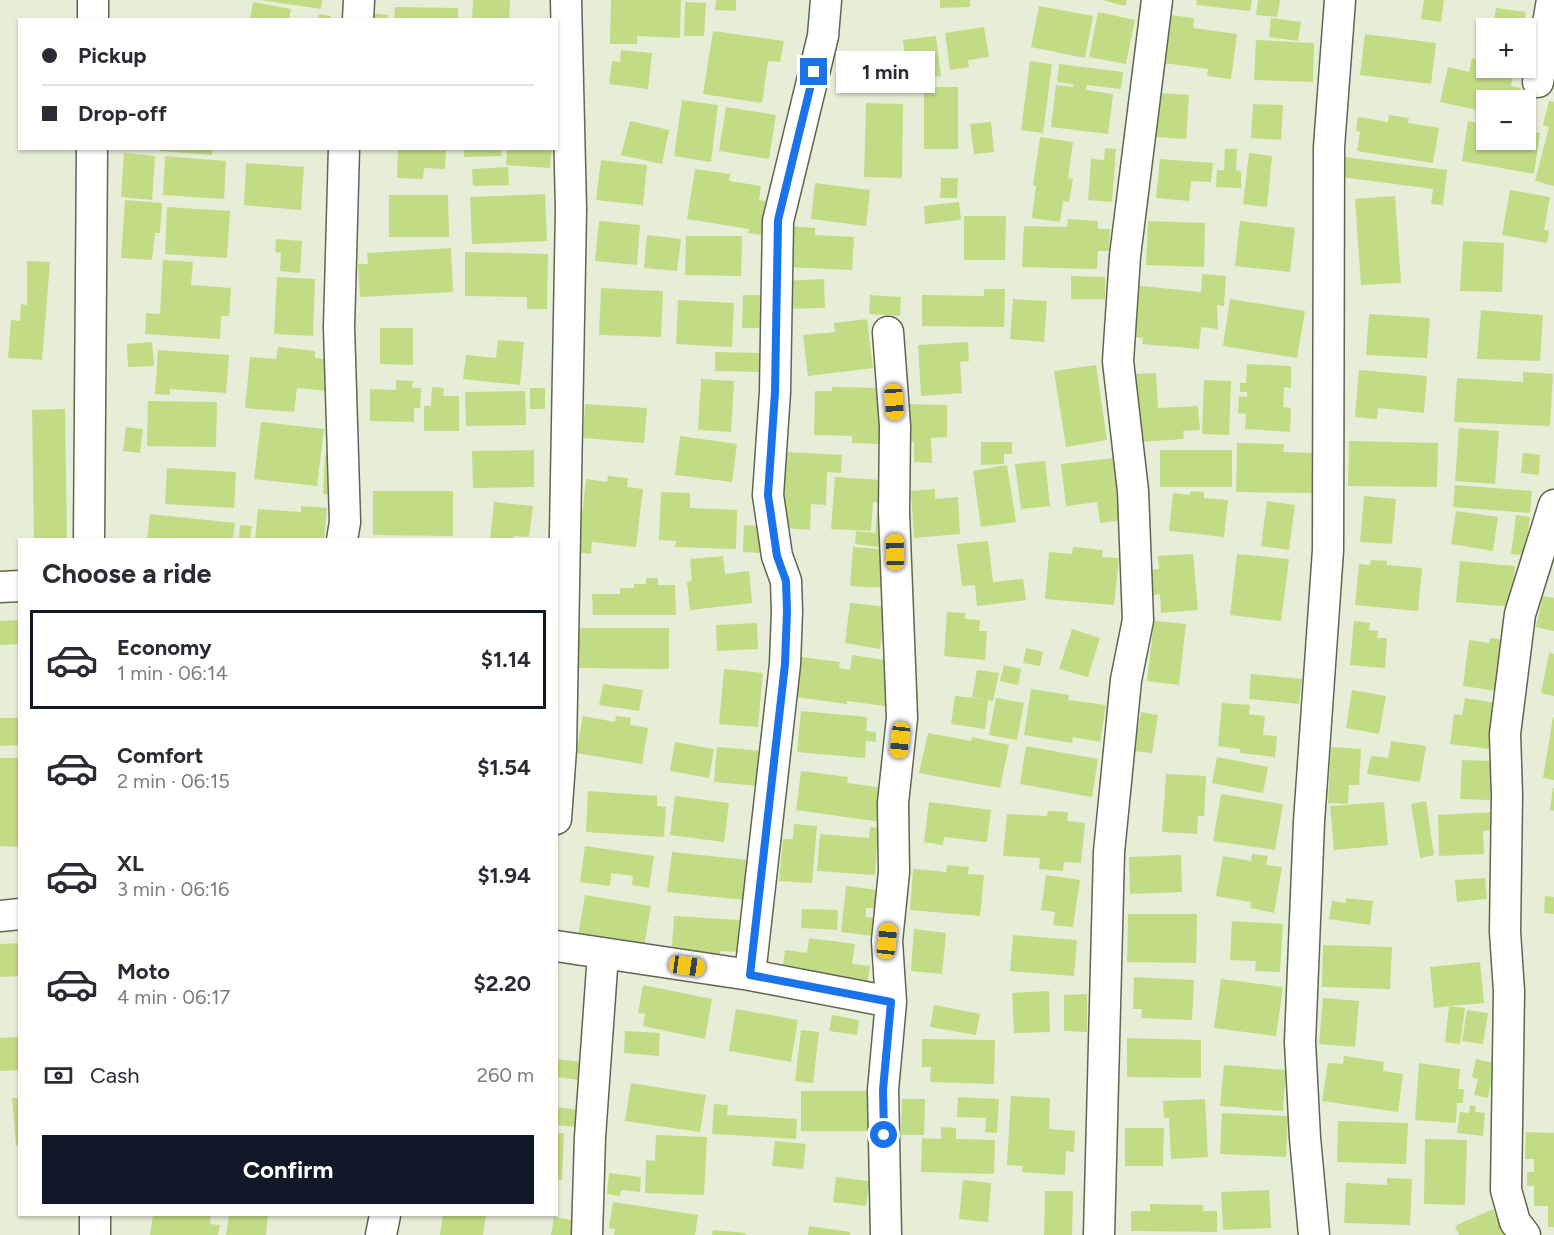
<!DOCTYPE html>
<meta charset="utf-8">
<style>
:root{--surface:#fff;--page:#f7f7f7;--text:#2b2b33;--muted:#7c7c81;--line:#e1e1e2;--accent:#111827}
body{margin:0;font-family:Figtree,sans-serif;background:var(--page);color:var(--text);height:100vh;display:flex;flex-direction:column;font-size:22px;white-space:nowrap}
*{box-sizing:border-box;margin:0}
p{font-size:20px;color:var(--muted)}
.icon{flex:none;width:33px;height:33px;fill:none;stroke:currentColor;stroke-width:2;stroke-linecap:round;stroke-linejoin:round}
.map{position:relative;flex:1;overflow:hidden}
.panel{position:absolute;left:18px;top:538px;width:540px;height:678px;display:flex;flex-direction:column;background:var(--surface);border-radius:0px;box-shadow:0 2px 4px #0004}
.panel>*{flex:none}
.banner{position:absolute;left:18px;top:18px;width:540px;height:132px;border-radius:0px;box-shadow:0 2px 4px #0004;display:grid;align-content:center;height:132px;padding:0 24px;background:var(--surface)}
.controls{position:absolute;left:1476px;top:18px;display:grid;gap:12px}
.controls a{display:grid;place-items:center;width:60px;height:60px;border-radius:0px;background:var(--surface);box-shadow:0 2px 4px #0004;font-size:30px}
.end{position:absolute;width:27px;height:27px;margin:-14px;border:8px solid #1a73e8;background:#fff;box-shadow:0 0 0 3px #fff}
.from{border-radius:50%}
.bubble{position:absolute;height:42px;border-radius:0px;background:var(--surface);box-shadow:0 2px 4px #0004;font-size:20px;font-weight:700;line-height:42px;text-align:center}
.car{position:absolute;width:18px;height:36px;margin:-18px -9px;border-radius:8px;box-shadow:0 0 4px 2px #0007;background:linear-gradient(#f5c518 24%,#345 0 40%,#f5c518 0 76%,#345 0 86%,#f5c518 0)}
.banner b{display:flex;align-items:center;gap:21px;height:57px;font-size:22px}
.banner b+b{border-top:2px solid var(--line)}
.banner i{width:15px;height:15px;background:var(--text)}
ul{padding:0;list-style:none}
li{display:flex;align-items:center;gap:18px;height:99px;margin:0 12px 9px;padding:0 12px;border:3px solid transparent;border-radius:0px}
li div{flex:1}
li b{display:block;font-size:22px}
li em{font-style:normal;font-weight:700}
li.active{border-color:var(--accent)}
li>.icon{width:54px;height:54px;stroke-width:1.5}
h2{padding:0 24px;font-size:27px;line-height:72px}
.pay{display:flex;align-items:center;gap:15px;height:66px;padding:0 24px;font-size:22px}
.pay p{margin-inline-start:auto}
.primary-button{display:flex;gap:12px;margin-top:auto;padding:12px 24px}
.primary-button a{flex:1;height:69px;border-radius:0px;background:var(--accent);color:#fff;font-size:24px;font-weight:700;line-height:69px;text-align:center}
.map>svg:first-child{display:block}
</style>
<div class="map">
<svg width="1554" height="1235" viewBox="0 0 1554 1235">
<rect width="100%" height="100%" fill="#e6eed7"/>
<path fill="#c2dc85" d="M260 0H322L321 9Z
M473 0H510L509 20H472Z
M611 0H681L680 38 637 36V44H610Z
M716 0H736V11L715 10Z
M940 0H970V7L940 8Z
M1102 0H1127L1125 6Z
M1197 0H1252L1250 11 1196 5Z
M1258 0H1280L1277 17 1256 15Z
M1424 0H1444L1441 22 1421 19Z
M253 2 291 9 289 20 250 19Z
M685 2 706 3 704 36H684Z
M1039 6 1093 16 1085 58 1031 47Z
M395 7 458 8V20H394Z
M1496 8 1526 12 1523 28H1493Z
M1098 12 1135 20 1126 64 1089 57Z
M371 13 388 15 387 20H371Z
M319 14 331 16 330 20H318Z
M1171 15 1194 18 1193 28 1237 34 1231 79 1207 76 1208 69 1164 63Z
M1271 18 1301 22 1298 41 1269 37Z
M984 27 989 57 968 60 969 67 950 70 945 33Z
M713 31 784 41 780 62 768 61 762 103 703 94Z
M1365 34 1436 43 1431 84 1360 75Z
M936 36 941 76 908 80 903 40Z
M1256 40 1314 43 1313 82 1254 80Z
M621 50 652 53 648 89 609 84 612 61 620 62Z
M1472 58 1486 61V68H1514L1511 86 1521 88 1518 100H1486V112L1440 102 1448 67 1469 72Z
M1030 61 1052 64 1043 133 1021 130Z
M1059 64 1123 72 1121 89 1087 85 1086 90 1113 94 1108 134 1051 127 1056 85 1073 87V84L1057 82Z
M924 87H958V149H924Z
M1159 93 1189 95 1186 139 1156 137Z
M682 100 718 105 711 162 674 156Z
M1549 101 1554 102V186L1535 181 1549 127 1543 125Z
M866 103 903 104 902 178 864 177Z
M1253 104 1283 105 1281 140 1251 138Z
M726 107 776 115 769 159 719 151Z
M1389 115 1409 118 1408 123 1439 128 1433 163 1357 151 1360 132 1356 131 1358 117 1388 122Z
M630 121 669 130 662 164 621 155Z
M1468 121 1486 124V140H1526V131L1540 133 1534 174 1462 161Z
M991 122 994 152 974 154 970 124Z
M1040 137 1073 142 1068 178 1073 179 1069 202 1063 201 1060 222 1032 218 1036 186 1033 185Z
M160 148H213L212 155 160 151Z
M398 148H446L445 169 424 168 423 179 397 178Z
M464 148H501L502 156 464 157Z
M507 148H552L550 168 506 165Z
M1105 148 1116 149 1112 202 1088 200 1091 159 1104 160Z
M1225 149H1237L1236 170 1241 171V188L1216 187 1217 170H1224Z
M124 153 155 156 152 200 121 197Z
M1249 153 1272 156 1267 207 1243 204Z
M165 156 226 161 224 199 163 195Z
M1344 157 1447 170 1443 205 1431 204 1433 189 1341 177Z
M1160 159 1213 163 1211 182 1191 181 1189 201 1156 198Z
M601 160 647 165 643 205 596 200Z
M246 163 304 167 301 210 244 205Z
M508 167 509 185 473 186 472 169Z
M695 169 730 174 729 181 761 186 759 200 776 203 771 236 748 233 749 229 687 219Z
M941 178H958L957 198H940Z
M815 183 870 190 866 226 811 219Z
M1510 190 1550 197 1544 230 1549 231 1547 243 1502 235Z
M545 194 547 241 472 244 470 197Z
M389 195H448L449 237H389Z
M1395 196 1401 283 1361 285 1355 199Z
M125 200 162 203 160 233H155L152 260 121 258Z
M959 202 961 220 925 224 924 206Z
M167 207 230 211 227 258 165 254Z
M964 216H1006L1005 260H964Z
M1068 219 1098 221V229H1110L1109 251H1098L1097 269 1022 267 1024 226 1067 227Z
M599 221 640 225 637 265 595 261Z
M1148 221 1205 223 1204 267 1146 265Z
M1240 221 1295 228 1290 272 1235 266Z
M788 226 815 228V235L854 237 852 270 786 267Z
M647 235 681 239 677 271 644 268Z
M686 236H742L741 276 685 275Z
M276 239 302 241 300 273 280 271 281 253 275 252Z
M1463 241 1504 243 1502 292 1460 291Z
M451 248 453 292 360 297 358 264H368L367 253Z
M465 252 548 254 547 309H527V297L465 296Z
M163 260 193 262 191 285 231 288 229 316H221L220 339 145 334 146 313 160 314Z
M27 261 50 262 42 360 8 358 11 320 20 321 21 304 27 305Z
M1202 274 1226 276 1224 306 1217 305 1218 329 1201 327 1199 349 1142 344 1143 338 1135 337 1138 311H1130L1132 285 1201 292Z
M1071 276 1105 277V299H1071Z
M277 277 315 279 313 336 274 334Z
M824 279 825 308 783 309 782 281Z
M601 288 663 291 661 337 599 335Z
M984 289H1005L1004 327 922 326V295L984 296Z
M743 295H762L761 328H742Z
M870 295 901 297 900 316 869 314Z
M1013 299 1047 301 1044 342 1010 339Z
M1230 299 1305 311 1297 358 1223 346Z
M678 300 734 303 732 347 676 344Z
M1481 310 1543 315 1540 361 1477 359Z
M1369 314 1430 318 1427 358 1366 355Z
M867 319 873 368 808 376 803 335 835 332 834 323Z
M380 328H413V365L380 364Z
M498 340 524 342 520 385 463 379 466 355 496 358Z
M152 342 154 366 128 367 127 344Z
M968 342 969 361 960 362 962 393 921 396 918 345Z
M278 347 315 351V358L330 360 327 391 297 388 294 412 245 408 250 357 276 359Z
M158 350 229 355 226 393 170 389V395L155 394Z
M715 352 765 353V372L715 371Z
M1247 364 1291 366V388L1284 387 1283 407 1291 408 1290 432 1245 429 1246 414 1238 413 1239 396 1247 397V392H1240V383H1246Z
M1096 365 1107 440 1066 447 1054 371Z
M1359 370 1427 376 1424 413 1378 408 1377 419 1355 417Z
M1523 372 1553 374 1550 426 1454 422 1457 378 1523 382Z
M1156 373 1158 408 1198 406 1200 430 1183 431 1184 439 1139 442 1136 374Z
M701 379 734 381 731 432 698 430Z
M396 380 413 381 412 388H421L420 408H414V422L370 421V389L396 390Z
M1204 380 1231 381 1229 435 1202 434Z
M432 387 444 388 443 396H459V431H424V406H431Z
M832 387 881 388 880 444 852 443V436L814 435 815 391H832Z
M530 388H545V409H530Z
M525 391 526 425 466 426 465 392Z
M148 401 217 402 216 447 147 446Z
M585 404 647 408 644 443 583 438Z
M907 404 947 405V437L931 438 932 463 914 462V442L907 441Z
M65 409 67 540H34L32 410Z
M261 422 324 429 317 486 254 479Z
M126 427 143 429 140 453 123 451Z
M1459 428 1499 431 1495 484 1455 481Z
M680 436 737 444 732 482 675 475Z
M1349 441 1438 443 1437 487 1348 486Z
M981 442H1012V454H1004V464L981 465Z
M1237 443 1284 444 1283 452 1314 453 1313 493 1236 492Z
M534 450V487L473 488 472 451Z
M1160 450H1232V487H1160Z
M785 452 842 455 841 473 827 472 826 505 811 504 810 530 774 527Z
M1523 453 1540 455 1539 475 1521 473Z
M325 455 337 456 335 495 323 494Z
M1115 458 1122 520 1100 523 1097 502 1066 506 1061 464Z
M1045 461 1050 506 1021 509 1015 464Z
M1007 465 1016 522 981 527 973 471Z
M167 468 236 472 234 508 165 504Z
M608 476 628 478 627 487 643 489 636 547 592 542 591 554 578 552 586 479 607 482Z
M835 477 882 480 880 502H873L871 531 831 529Z
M1455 485 1532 491 1530 513 1453 507Z
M935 489V499L958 497 960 534 914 538 911 491Z
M373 491H453V536L373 535Z
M1190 491 1204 492V498L1228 500 1224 537 1169 531 1173 493 1190 495Z
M661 492 690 493V508L737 510 736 549 675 547 676 541 659 540Z
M1364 496 1396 499 1392 544 1360 542Z
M1267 501 1295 505 1289 550 1261 546Z
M494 502 533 506 529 537 514 536 513 540H490Z
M301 506 327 508 324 540H255L258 509 301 512Z
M1456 511 1498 517 1493 551 1451 544Z
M150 514 235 523 233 540H147Z
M877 514 888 515 885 548 855 544 856 531 875 533Z
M1516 515 1530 517 1525 555 1511 554Z
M240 525 252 526 250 540H239Z
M744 525 763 526 762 553 743 552Z
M988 541 993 582 1023 579 1026 600 977 606 975 585 962 586 957 544Z
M853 547 891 550 888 588 850 586Z
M1073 547 1103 550 1102 557 1119 558 1114 605 1045 599 1049 552 1072 554Z
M1193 554 1198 610 1161 613 1160 594 1153 595 1151 570 1159 569 1158 556Z
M1237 554 1289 559 1281 621 1230 615Z
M723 556 725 574 749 571 752 603 690 610 687 582 692 581 690 559Z
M1371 560 1387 561V565L1422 568 1418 611 1355 605 1359 564 1370 565Z
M1460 561 1515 566 1512 607 1456 602Z
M646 578H658V585H675L676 615H593L592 594H620V588H634V584H646Z
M1543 596 1554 598V631L1536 627Z
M850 603 886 607 880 649 845 643Z
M947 612 966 613 965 619 980 620 979 631H987L985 660 944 656Z
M20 620V644L0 645V621Z
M1154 621 1186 624 1179 685 1147 681Z
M1354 621 1370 623 1369 630 1378 631 1377 638H1387L1385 668 1350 665Z
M757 623 758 649 717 651 716 625Z
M579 628H669V669L579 668Z
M1072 629 1100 638 1088 677 1059 669Z
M1490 638 1511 641 1503 692 1463 686 1469 640 1489 643Z
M1026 648 1043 652 1040 666 1023 663Z
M1549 653 1554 654V696L1541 693Z
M852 655 891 661 885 706 847 701V704L795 697 801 657 840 662 839 668 850 670Z
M1004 665 1021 669 1018 685 1000 681Z
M724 669 763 673 758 727 719 724Z
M977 670 999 673 993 701 988 700 985 729 951 724 955 696 983 699 972 697Z
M1251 674 1302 679 1299 704 1249 699Z
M603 684 643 690 639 711 599 705Z
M1031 689 1069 695 1068 700 1106 705 1100 742 1073 737 1072 743 1024 735Z
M1352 690 1386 696 1379 734 1346 728Z
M996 698 1024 703 1017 740 989 735Z
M1465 698 1496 703 1489 749 1450 744 1454 714 1462 715Z
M1222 703 1250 705 1249 714 1265 716 1263 735 1277 736 1275 757 1240 753V749L1218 746Z
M801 711 867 717 866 731 876 732V742L866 741 865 758 797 752Z
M1141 712 1158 715 1152 753 1134 751Z
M583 716 615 722 616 716 631 718 630 725 648 728 642 764 576 753Z
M1553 717 1554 718V780L1543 778Z
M0 718H20V745L0 746Z
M928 733 971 741 972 737 1009 745 1000 788 919 773Z
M1391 741 1426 746 1420 782 1367 774 1371 756 1388 758Z
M675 742 714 749 709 778 670 771Z
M1026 746 1098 759 1092 797 1020 784Z
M717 747 762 751 759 786 714 782Z
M1331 747 1361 749 1359 785H1349L1348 804 1328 803Z
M1217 757 1268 767 1263 793 1212 783Z
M0 758H20V847L0 846Z
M1462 760 1492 761 1490 800 1460 799Z
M801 771 848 777 847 783 885 788 881 822 796 810Z
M1166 774 1206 776 1204 816H1198L1197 834 1162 832Z
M1553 788H1554V811L1550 810Z
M588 791 657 796V806L666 807 664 837 586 832Z
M1221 794 1283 804 1275 850 1213 841Z
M675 796 729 803 724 842 670 835Z
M1426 801 1434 855 1420 858 1411 804Z
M929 802 991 810 987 842 944 837 943 845 924 842Z
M1384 802 1388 845 1334 850 1330 806Z
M1048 811 1068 812 1067 821 1085 823 1081 863 1064 862 1063 871 1039 869 1040 858 1003 856 1007 814 1047 816Z
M1497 812 1498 830 1483 831 1484 854 1439 856 1438 815Z
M794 824 817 826 812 883 779 881 783 839H793Z
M870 827 878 828 875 875 817 871 820 834 869 838Z
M585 846 654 856 649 888 632 885 633 876 611 873 610 886 580 882Z
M672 852 748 860 744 900 667 892Z
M1252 854 1268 856 1266 865 1282 867 1274 913 1250 908 1251 902 1216 896 1223 856 1251 861Z
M1181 855 1182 892 1130 894 1129 857Z
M947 865 969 867 968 874 984 875 980 916 910 910 913 869 946 872Z
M1046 875 1080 880 1073 927 1053 925 1055 912 1041 910Z
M1485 878 1487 899 1457 902 1455 880Z
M846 886 878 890 877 908H866V917L874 918 873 936 841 932Z
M585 895 651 906 643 953 577 942Z
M1545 896 1554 897V914L1544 913Z
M1346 898 1373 901 1370 925 1329 919 1332 901 1346 903Z
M802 909 838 910 837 930 801 928Z
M1128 914H1197L1196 963 1127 962Z
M674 916 739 920 737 952 720 951 719 961 671 958Z
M1232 921 1283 924 1280 972 1255 971 1256 961 1230 960Z
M914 929 946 933 942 974 911 971Z
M1013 935 1077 940 1074 976 1010 971Z
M809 938 855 944 852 964 870 966 867 987 782 975 785 950 807 953Z
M20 943V976L0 977V944Z
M1323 945 1392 947 1390 989 1322 987Z
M1480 962 1484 1003 1449 1006 1465 1008 1460 1044 1445 1042 1449 1006 1434 1008 1430 967Z
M1134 977 1194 980 1192 1020 1141 1018 1142 1009H1133Z
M1221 979 1283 987 1276 1036 1214 1028Z
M643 985 712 999 705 1039 643 1026 645 1014 638 1013Z
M1049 991 1050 1032 1014 1033 1012 993Z
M1087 994V1032L1064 1031V995Z
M1323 998 1359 1001 1355 1047 1319 1044Z
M934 1005 980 1014 976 1035 930 1027Z
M736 1009 798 1020 791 1062 729 1051Z
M1467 1010 1488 1013 1483 1044 1462 1041Z
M832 1015 859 1020 857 1035 829 1031Z
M801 1030 819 1032 813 1083 795 1081Z
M625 1031 660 1033 659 1056 624 1053Z
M20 1037V1070L0 1071V1038Z
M1127 1038 1201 1040V1078L1127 1077Z
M922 1039 995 1040 994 1084 930 1082 931 1067H922Z
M1344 1056 1384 1062 1383 1071 1403 1074 1398 1112 1322 1101 1328 1063 1343 1064Z
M556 1059 589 1063 586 1081 556 1077Z
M1476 1059 1495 1063 1488 1098 1474 1095 1478 1079 1472 1077Z
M1419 1063 1460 1069 1458 1089H1464L1463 1103H1457L1456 1123 1415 1120Z
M1224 1065 1286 1070 1283 1111 1220 1106Z
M631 1083 706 1095 700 1132 625 1121Z
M801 1091H870V1131H801Z
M1011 1096 1050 1098 1049 1129 1075 1131 1074 1152 1066 1151 1065 1175 1022 1172 1023 1166 1007 1165Z
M958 1097 999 1099 997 1133 985 1132 986 1118 957 1117Z
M12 1098H20V1145H16Z
M902 1099H925L924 1135H901Z
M1205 1099 1208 1157 1171 1159 1169 1118H1164L1163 1101Z
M714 1104 728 1105 727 1115 797 1119 796 1139 712 1134Z
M1470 1105 1476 1106 1475 1112 1485 1113 1483 1136 1457 1133 1460 1112 1469 1113Z
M556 1107 579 1110 577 1127 556 1125Z
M1222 1113 1288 1116 1286 1157 1220 1154Z
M1338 1121 1408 1123 1406 1164 1337 1162Z
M941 1127 956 1128V1139L995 1140 994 1174 921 1172 922 1138 941 1139Z
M1125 1128H1164L1163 1166H1125Z
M1526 1132 1554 1133V1227H1548V1206H1534V1186H1527V1172H1534V1159H1525Z
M556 1133H564L562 1180H556Z
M656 1135 707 1137 704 1195 645 1193 646 1160 655 1161Z
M1425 1139 1467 1140 1465 1205 1424 1204Z
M775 1141 806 1144 803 1169 772 1166Z
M609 1173 641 1177 640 1192 621 1190 620 1196 607 1194Z
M836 1177 869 1181 866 1206 833 1202Z
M1387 1178 1412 1179 1410 1225 1344 1223 1346 1183 1387 1185Z
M963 1180 991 1183 988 1222 959 1219Z
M1269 1190 1271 1228 1223 1230 1221 1192Z
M1045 1191H1073L1072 1235H1044Z
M613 1202 698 1215 695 1235H614L615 1229 609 1228Z
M1150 1204 1203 1205V1211H1217V1232L1131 1231V1211H1150Z
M1493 1209 1505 1235H1459L1455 1226Z
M153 1215H211L210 1224 220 1225 218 1235H150Z
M229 1215H268L266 1235H226Z
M443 1215H486L483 1235H440Z
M554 1217 578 1221 576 1235H551Z
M809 1226 850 1232V1235H808Z
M713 1230 746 1233V1235H712Z"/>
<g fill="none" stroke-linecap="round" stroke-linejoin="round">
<g stroke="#5f6652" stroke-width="33">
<path id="minor" d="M93 20V0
M358 20 359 0
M1538 82 1552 0
M89 540 92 148
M342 540 345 522 339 327 344 148
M0 587 20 586
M556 819 561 749 571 209 566 0
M0 916 20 914
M556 946 750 975 891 1002
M750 975 785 664 787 611 786 581 777 556 768 495 775 392 778 221 823 36 826 0
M95 1215V1235
M381 1235 385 1215
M587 1235 590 1137 603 954
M886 1235 883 1090 891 1002 887 941 894 872 893 803 902 718 894 512 895 426 888 332
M1099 1235 1109 852 1126 680 1138 620 1133 491 1118 361 1125 256 1157 0
M1314 1235 1305 1138 1300 1042 1309 822 1328 550 1329 147 1340 0
M1525 1235 1515 1222 1506 1190 1509 991 1505 932 1507 795 1505 734 1520 614 1554 505"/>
</g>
<use href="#minor" stroke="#fff" stroke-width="30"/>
</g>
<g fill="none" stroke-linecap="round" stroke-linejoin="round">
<path stroke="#1a73e8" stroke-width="8" d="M814 72 778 220 775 392 768 495 777 556 786 581 787 611 785 664 750 975 891 1002 883 1090 884 1135"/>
</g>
</svg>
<div class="controls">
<a>+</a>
<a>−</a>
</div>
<i class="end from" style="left:884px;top:1135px"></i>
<i class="end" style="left:814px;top:72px"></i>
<div class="bubble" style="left:836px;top:51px;width:99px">1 min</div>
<i class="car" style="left:894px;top:402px;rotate:176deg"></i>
<i class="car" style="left:895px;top:552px;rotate:359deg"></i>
<i class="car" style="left:900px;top:740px;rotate:186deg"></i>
<i class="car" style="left:887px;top:941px;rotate:6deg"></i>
<i class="car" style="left:687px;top:966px;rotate:98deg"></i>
<div class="banner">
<b><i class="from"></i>Pickup</b>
<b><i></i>Drop-off</b>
</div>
<section class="panel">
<h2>Choose a ride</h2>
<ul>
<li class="active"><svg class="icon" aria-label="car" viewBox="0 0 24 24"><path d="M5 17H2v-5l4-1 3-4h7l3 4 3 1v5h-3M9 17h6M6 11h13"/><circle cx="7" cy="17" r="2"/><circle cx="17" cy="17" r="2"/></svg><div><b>Economy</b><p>1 min · 06:14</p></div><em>$1.14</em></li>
<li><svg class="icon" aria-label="car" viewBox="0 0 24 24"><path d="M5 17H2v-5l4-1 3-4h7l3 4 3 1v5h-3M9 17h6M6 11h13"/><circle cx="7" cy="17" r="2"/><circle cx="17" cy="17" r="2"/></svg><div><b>Comfort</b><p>2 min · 06:15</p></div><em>$1.54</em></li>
<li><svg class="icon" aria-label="car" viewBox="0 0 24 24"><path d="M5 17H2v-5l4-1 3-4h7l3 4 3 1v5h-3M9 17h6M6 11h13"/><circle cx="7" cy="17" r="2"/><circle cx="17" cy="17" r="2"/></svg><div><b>XL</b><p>3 min · 06:16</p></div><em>$1.94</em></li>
<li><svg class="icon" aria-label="car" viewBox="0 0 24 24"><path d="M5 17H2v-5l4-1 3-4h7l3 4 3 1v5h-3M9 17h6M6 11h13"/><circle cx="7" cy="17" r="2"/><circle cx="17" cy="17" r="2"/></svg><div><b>Moto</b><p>4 min · 06:17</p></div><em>$2.20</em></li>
</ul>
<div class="pay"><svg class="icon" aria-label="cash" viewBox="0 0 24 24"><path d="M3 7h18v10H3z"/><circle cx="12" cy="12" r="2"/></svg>Cash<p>260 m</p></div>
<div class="primary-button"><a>Confirm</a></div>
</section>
</div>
